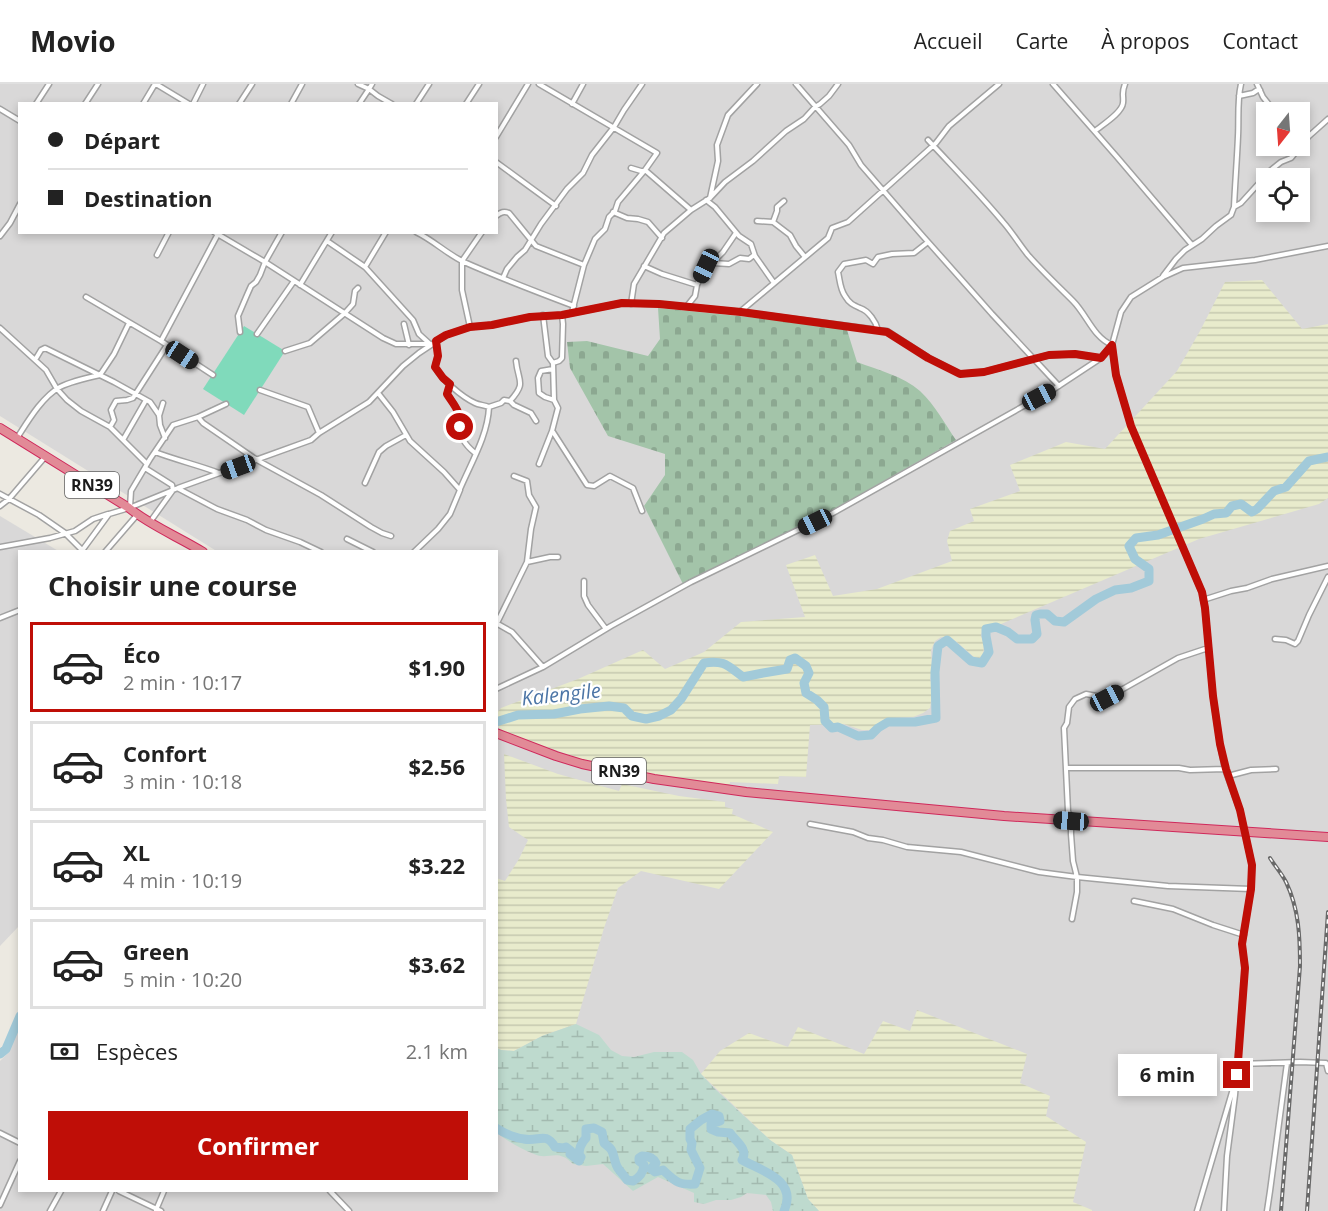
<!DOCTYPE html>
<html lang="fr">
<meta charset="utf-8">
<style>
:root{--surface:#fff;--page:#f2f2f2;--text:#222;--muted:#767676;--line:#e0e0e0;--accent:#bf0e07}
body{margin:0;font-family:"Open Sans",sans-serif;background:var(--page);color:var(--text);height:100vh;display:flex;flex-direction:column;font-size:22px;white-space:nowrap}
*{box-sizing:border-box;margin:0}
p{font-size:20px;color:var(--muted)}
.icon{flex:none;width:33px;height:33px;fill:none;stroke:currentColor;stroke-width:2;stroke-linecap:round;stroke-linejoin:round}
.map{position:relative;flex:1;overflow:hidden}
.side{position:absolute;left:18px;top:466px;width:480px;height:642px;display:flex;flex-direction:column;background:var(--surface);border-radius:0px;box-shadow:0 3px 9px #0003}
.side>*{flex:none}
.guide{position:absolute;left:18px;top:18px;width:480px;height:132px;border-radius:0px;box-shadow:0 3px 9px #0003;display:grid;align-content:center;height:132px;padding:0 30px;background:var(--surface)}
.needle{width:39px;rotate:197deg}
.tools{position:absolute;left:1256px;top:18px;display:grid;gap:12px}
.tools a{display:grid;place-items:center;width:54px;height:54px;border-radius:0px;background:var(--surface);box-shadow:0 3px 9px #0003;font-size:30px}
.end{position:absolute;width:27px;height:27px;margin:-14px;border:8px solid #bf0e07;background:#fff;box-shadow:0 0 0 3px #fff}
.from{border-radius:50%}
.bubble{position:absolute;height:42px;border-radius:0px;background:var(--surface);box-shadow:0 3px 9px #0003;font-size:20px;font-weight:700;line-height:42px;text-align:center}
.car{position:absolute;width:18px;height:36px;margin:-18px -9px;border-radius:8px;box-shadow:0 0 4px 2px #0007;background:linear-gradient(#222 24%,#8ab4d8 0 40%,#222 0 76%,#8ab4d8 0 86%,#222 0)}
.guide b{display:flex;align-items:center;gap:21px;height:57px;font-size:22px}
.guide b+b{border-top:2px solid var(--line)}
.guide i{width:15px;height:15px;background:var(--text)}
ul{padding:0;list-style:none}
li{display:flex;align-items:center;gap:18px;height:90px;margin:0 12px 9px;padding:0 18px;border:3px solid var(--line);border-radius:0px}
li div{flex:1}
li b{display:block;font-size:22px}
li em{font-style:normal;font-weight:700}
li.current{border-color:var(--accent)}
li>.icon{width:54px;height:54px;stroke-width:1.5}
h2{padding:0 30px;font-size:27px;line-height:72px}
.pay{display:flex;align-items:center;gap:15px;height:66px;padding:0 30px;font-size:22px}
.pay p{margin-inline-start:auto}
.action{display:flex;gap:12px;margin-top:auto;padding:12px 30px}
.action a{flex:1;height:69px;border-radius:0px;background:var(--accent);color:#fff;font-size:24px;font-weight:700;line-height:69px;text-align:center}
header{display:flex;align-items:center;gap:36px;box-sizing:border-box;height:84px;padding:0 30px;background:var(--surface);border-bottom:2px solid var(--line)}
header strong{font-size:28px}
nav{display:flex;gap:33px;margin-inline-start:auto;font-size:21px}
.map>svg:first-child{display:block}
</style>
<header>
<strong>Movio</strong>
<nav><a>Accueil</a><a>Carte</a><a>À propos</a><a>Contact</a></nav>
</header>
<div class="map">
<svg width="1328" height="1127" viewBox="0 0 1328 1127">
<defs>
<pattern id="farmland-rules" width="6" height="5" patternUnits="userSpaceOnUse" patternTransform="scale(1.5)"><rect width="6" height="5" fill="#e8ebcc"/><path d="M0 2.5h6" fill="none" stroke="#c6c9af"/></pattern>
<pattern id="wetland-marsh" width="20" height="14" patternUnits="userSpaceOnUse" patternTransform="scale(1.5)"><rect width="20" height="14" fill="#bedace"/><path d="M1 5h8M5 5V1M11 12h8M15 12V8" fill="none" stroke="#a3bab0"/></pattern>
<pattern id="cemetery-stones" width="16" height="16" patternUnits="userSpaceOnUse" patternTransform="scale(1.5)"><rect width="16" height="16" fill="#a3c4a9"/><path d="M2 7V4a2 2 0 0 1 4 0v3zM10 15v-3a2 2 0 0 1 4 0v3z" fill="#8ca891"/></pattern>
</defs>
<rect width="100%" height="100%" fill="#ece9e1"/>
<path fill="#d9d8d8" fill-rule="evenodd" d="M0 0H1328V1127H0V977L8 969 19 943 20 1107H496V468H218L0 332ZM20 20H496V148H20ZM1266 28H1299V62H1266ZM1266 94H1299V128H1266Z
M0 432 60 468H20L19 842 0 862Z"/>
<path fill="url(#farmland-rules)" d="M1262 196 1302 245 1328 240V414L1319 420 1199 455 1001 540 988 541 983 545 981 551 984 561 983 571 979 574 974 573 958 559 950 553H941L935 557 931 566 932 584 930 595 933 604 930 624 923 629 913 633 891 634 882 637 869 646H862L844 640 810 641 806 693 779 692 778 700 730 698 729 706 621 685 581 675 501 647 497 640 496 630 501 624 578 595 643 566 665 585 704 568 741 538 805 533 786 481 815 471 833 512 877 505 952 477 947 457 950 447 974 437 970 425 1020 407 1010 381 1066 358 1105 365 1177 287 1200 247 1225 198Z
M504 670 558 690 619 707 622 700 679 712 725 718V723L733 725 732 730 773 748 719 805 641 787 618 804 604 844 576 940 542 952 514 967 501 966 497 964 496 794 505 797 519 775 528 756 509 743 506 715Z
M917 926 1027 970 1020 999 1050 1012 1046 1032 1086 1058 1073 1118 1092 1126V1127H819L808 1115 792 1071 770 1056 701 990 720 967 749 949 788 963 798 943 864 970 883 937 910 947Z"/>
<path fill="url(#wetland-marsh)" d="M576 940 599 951 611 966 622 972 634 973 654 968H682L693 976 701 990 715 1005 770 1056 792 1071 808 1115 819 1127H773L771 1118 766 1111 747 1109 741 1113 731 1116H716L704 1120 694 1118V1109L658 1093 633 1107 603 1080 586 1082 573 1080C557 1063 549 1077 534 1070 521 1065 507 1057 497 1049V964L501 966 514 967 542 952Z"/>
<path fill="url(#cemetery-stones)" d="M658 224 769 235 847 246 857 278C878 286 903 292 920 307 935 321 945 340 956 356L831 427 683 500 644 422 665 391V370L608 352 570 284 567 258 587 257 648 272 660 255Z"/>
<path fill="#80dabb" d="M244 242 285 267 244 331 203 305Z"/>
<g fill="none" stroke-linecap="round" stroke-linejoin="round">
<path stroke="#a2cad9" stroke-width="9" d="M496 638 518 631 554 630 580 625 609 622 624 624 632 632 646 635 659 632 671 626 681 615 704 579C724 576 727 581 743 593L763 589 787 585 790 576 795 574 806 582 809 589 804 599 806 609 817 616 824 623 825 637 832 644 838 643 858 652 871 651 878 644 888 638H915L936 634 935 588 938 562 947 556 971 577 982 579 989 568 986 552V545L996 543 1008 548 1017 555H1032L1037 550 1035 536 1036 531 1040 530H1047L1055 537 1064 538 1096 515 1115 506 1131 504 1149 497V485L1135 475 1129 462 1136 454 1158 451 1203 435 1214 430 1226 429 1232 422 1241 420 1252 428 1257 425 1274 407 1286 403 1309 377 1328 373
M0 970 6 965 20 932
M496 1044C504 1049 515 1054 524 1055 539 1058 545 1047 555 1063L563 1064 566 1063 571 1067 570 1070 579 1077 581 1073 579 1071C579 1064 581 1059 586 1054V1045L594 1044 602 1048 604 1059C615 1067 612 1069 616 1080 617 1085 624 1091 627 1096L633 1097C640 1093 643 1089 644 1081L639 1077V1074L642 1072C648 1072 653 1073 656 1079L651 1085 655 1088 663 1086C676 1098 678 1101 695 1100L700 1084 691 1066 692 1059 690 1055V1045L701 1036 712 1030 719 1032 720 1037 711 1040V1045L718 1048 730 1049C735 1057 749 1065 742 1076 762 1087 798 1096 784 1127"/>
<g stroke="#a2a2a2" stroke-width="7">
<path id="street" d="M156 0 189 20
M358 0 369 5 359 20
M372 0 369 5 378 12 392 20
M539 0 657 69 645 86 691 126
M796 0 849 61 861 81 921 150 992 230 1059 302
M1053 0 1117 73 1192 161
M1257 0 1263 13 1275 28
M1239 12 1253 9 1259 5 1260 6
M36 20 49 0
M85 20 98 0
M143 20 155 0
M193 20 203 0
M239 20 252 0
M291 20 302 0
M416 20 429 0
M466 20 479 0
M572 20 583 0
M0 25 20 37
M1095 47C1102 41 1122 29 1123 19 1124 11 1121 10 1125 0
M1299 48 1308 53
M496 53 528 0
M496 78 556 122
M631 84 641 87H644
M710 114 718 77 717 61 728 31 757 0
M706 116 715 123 739 152 751 160 755 172 774 199
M1234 123C1235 100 1237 76 1238 52 1239 35 1237 17 1241 0
M613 128 627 134 638 135 648 138 662 154
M496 132C501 128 504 127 509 129L536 162 584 181 572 228
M757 137 773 138 777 127V123L784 117
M773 138 790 151 796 162 805 173
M214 148 265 178 383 254 396 260H430
M416 148C433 156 447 170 464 178 500 194 537 208 574 222
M0 152 10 139 20 120
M327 157 365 183 413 236 419 250 430 260
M157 171 169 148
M713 178 723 168 736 149
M584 181 595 155 605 145 609 133 615 127 618 118 645 86
M644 182 662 190 697 201 695 212 687 222
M365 183 386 148
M1163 192 1176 175 1185 166 1202 155 1216 142 1231 131 1234 123 1241 119 1271 86 1281 78 1291 74 1308 53 1328 35
M503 194 507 185 517 173 525 166 541 140 567 105 583 89 592 71 614 43 624 26 642 0
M300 201 332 148
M697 201 706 182 713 179 729 180 740 174 749 175 754 171
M86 213 161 257 213 291
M631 220 634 200 664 149 691 126 710 114 725 98 753 77 786 47 804 35 815 23 820 20 829 12 838 0
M741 227 828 154 832 144 848 138 936 59 949 42 999 0
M543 231 548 272 553 279
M404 240 409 261
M470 243 462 206V177L482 148
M0 244 46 286 57 305 67 316 81 327 110 343 147 380
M878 246C876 238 869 227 860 224 853 221 849 219 845 212 840 205 840 197 838 188L844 180 866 176 873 180 878 173 892 170 914 169 928 158
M240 248 238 232 247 211 251 202 256 198 260 191 265 178 282 148
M257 250 294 197
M161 257 219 148
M436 257 438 272 435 283C442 296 462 313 475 319 479 321 484 321 489 323 488 351 471 379 460 405
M285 267 310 259 345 229 353 220 355 207 358 204
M35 276 41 266 45 264 114 298 150 318 159 331 160 341 165 354
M553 285 541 287 538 294 539 309 545 313 554 316
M450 300 447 310C452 318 457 322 459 331 464 351 457 354 475 369
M260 306 308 323 319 349
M378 309 393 328 410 357 444 388 460 406 450 430 438 445 414 468
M510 317C527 298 518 298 516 277
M489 323 501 319 504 316 510 317 514 321 531 329 536 337
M159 332 163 319
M198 333 203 339 257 376 321 411 371 443 382 449 391 452
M110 343 114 336 111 326 116 317 127 316 133 314 167 261
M553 348 587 401 594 402 610 392 633 404 642 427
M17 354C28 337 42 313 60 303 72 297 86 294 100 291L114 270 129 239
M123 356 146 316
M155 368C176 376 198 381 219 389
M539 380 552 347 558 324 554 316 553 279 559 277 562 274 563 240 562 231
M145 384 172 401 173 406 150 438
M514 392 527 397 529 411 536 423 531 445 527 478
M365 399 379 368 386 362 406 351
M179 405 217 425 247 436 266 446 300 458 321 468
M0 410 39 431 65 449 83 467
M0 422 9 415 45 373
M130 423 131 407 150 375 173 341 198 333 226 320
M347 455 373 468
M0 463 50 454 75 447 93 435 108 430
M81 468 109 430 129 424 178 404 311 356 319 349 369 318 403 282 419 269 446 251 470 243 492 241 530 233 562 231 622 219 659 220 741 228 887 247 929 274 960 290 984 288 1049 271 1075 270 1101 274
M105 468 137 431
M584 497V512L588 521 606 545
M1203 516 1231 507 1247 504 1272 495 1328 482
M0 534 20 526
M496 539 512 548 543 583
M496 541 527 478 550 473H558
M1275 555 1286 556 1295 560 1298 557 1309 531 1328 493
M496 605 543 583 611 542 691 498 833 429 1054 305 1101 274 1112 261C1093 253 1087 231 1073 217 1058 202 1042 187 1028 171 1019 160 1012 148 1003 138 979 109 953 83 928 56
M1067 684H1179L1190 686 1225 685
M1228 692 1251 686 1276 685
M810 740 853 748 868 754 883 756 907 763 961 768 1039 788 1077 793 1168 802 1251 805
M1134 817 1173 825 1213 841 1244 851
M1072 835 1077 808V793L1073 777 1071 750V737L1068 727 1064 644 1067 639 1069 623 1075 615 1086 610 1107 614 1178 574 1208 564
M1237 980 1300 978 1326 979 1328 987
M0 1049 20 1059
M119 1107 161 1127
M330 1107 349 1127
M0 1121 20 1077
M156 1126 164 1107
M50 1127 61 1107
M103 1127 112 1107
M1197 1127 1235 998
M1224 1127 1227 1072 1235 1011 1245 884 1242 860 1251 805 1252 781 1240 726 1225 685 1220 660 1213 612 1205 524 1202 508 1131 342 1116 291 1112 261 1121 228 1131 213 1163 193 1183 184 1255 176 1328 162
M1267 1127 1270 1107 1287 979"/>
</g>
<g stroke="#cf295b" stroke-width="10">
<path id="highway" d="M0 344 129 424C151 442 179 453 203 468
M496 649 556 672 582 680 654 695 746 708 1004 732 1328 753"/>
</g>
<use href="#street" stroke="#fff" stroke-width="4"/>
<use href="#highway" stroke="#e28a97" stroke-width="8"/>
<g stroke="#696969" stroke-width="4">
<path id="rail" d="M1270 774C1275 782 1282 790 1286 798 1299 825 1300 853 1300 882L1281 1127
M1307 1127 1328 828"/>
</g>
<use href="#rail" stroke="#fff" stroke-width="1.5" stroke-dasharray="4.5" stroke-linecap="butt"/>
</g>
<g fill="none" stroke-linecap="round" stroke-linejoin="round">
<path stroke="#bf0e07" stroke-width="8" d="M460 343C460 326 456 324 447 310L450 300 443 294 435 283 438 272 436 257 446 251 470 243 492 241 530 233 562 231 622 219 659 220 741 228 887 248 928 274 960 290 984 288 1049 271 1075 270 1101 274 1112 261 1116 291 1131 342 1202 508 1205 524 1213 612 1220 660 1226 685 1240 726 1252 781 1251 805 1242 860 1245 884 1237 991"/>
</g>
<g text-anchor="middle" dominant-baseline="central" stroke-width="4.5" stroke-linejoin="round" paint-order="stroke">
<g fill="#fff" stroke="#5f5f5f" stroke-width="1.5">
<rect x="65" y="388" width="54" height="26" rx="4.5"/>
<rect x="592" y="674" width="54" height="26" rx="4.5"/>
</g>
<g font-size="16" font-weight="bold" fill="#1b1b1b">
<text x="92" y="401">RN39</text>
<text x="619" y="687">RN39</text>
</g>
<g font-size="20" font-style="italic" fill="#4c75a6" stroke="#fff">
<text transform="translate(561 610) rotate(-6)">Kalengile</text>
</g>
</g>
</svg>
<div class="tools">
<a><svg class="needle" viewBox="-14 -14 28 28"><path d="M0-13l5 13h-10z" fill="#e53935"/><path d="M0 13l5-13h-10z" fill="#767676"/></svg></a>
<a><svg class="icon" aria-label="locate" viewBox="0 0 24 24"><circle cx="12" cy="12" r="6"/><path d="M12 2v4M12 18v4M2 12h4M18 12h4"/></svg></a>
</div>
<i class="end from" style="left:460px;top:343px"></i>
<i class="end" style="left:1237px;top:991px"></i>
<div class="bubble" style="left:1118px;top:970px;width:99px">6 min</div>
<i class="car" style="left:706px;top:182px;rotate:205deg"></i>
<i class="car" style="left:182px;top:271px;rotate:123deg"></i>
<i class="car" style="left:1039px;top:313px;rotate:62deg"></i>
<i class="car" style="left:238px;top:383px;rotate:250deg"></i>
<i class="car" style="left:815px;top:438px;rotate:244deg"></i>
<i class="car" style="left:1107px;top:614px;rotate:62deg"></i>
<i class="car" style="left:1071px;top:737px;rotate:274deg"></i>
<div class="guide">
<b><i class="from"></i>Départ</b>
<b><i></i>Destination</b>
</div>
<section class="side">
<h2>Choisir une course</h2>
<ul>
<li class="current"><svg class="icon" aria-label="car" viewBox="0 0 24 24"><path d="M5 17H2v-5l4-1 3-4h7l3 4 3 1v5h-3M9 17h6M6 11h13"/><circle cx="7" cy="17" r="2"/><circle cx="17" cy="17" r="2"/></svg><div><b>Éco</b><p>2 min · 10:17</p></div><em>$1.90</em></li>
<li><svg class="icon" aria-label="car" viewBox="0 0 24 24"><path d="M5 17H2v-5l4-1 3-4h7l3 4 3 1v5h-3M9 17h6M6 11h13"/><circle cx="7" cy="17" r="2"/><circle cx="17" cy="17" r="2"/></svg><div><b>Confort</b><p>3 min · 10:18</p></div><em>$2.56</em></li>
<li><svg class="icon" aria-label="car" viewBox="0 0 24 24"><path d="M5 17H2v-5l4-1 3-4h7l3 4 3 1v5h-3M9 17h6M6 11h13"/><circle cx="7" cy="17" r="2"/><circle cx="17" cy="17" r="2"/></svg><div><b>XL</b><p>4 min · 10:19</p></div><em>$3.22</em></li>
<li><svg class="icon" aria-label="car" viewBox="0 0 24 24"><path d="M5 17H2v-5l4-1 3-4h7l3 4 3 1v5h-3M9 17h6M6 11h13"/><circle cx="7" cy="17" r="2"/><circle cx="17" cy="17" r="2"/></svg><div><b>Green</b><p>5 min · 10:20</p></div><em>$3.62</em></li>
</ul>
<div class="pay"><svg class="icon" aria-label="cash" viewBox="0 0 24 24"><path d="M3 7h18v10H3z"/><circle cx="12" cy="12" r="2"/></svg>Espèces<p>2.1 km</p></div>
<div class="action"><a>Confirmer</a></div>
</section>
</div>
